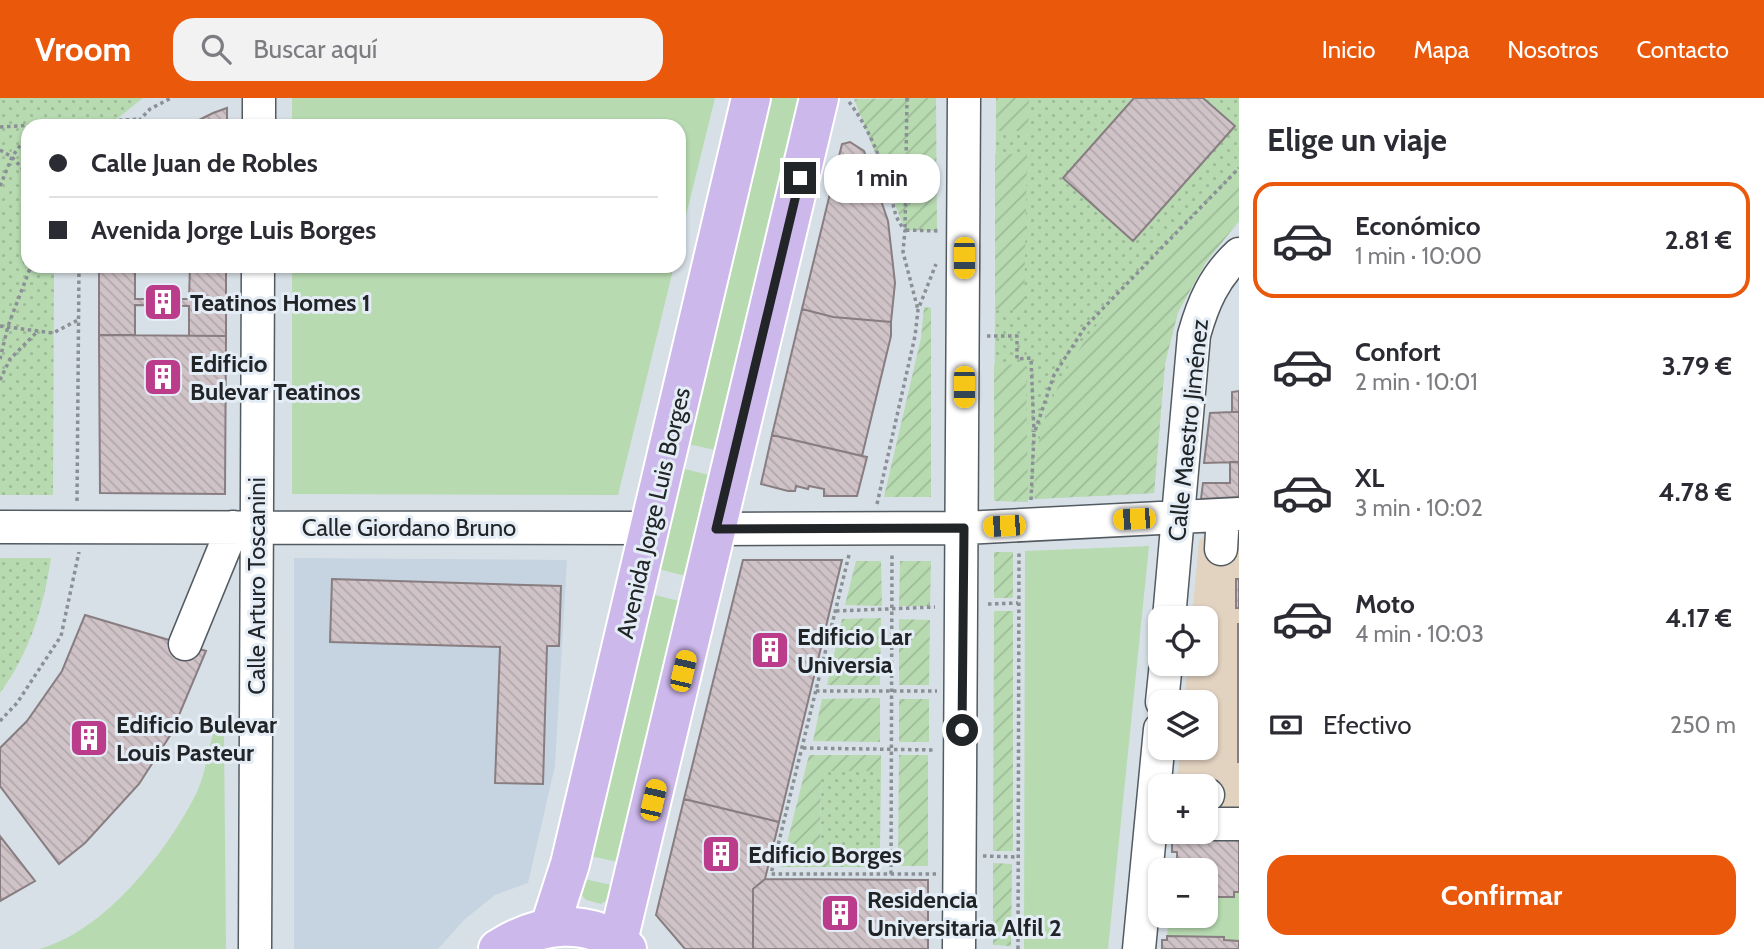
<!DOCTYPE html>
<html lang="es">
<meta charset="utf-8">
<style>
:root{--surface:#fff;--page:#f2f2f3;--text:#2b2b33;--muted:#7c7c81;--line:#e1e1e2;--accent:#ea580c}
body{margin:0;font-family:Cabin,sans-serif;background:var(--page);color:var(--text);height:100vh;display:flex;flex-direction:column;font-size:26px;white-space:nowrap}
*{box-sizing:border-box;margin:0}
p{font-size:23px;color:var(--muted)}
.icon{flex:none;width:38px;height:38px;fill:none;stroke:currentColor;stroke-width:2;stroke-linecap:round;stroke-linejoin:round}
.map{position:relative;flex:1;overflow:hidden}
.drawer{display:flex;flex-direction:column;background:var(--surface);width:525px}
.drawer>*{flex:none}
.guide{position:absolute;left:21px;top:21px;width:665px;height:154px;border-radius:21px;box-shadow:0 2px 5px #0004;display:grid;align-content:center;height:154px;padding:0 28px;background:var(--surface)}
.tools{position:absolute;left:1148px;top:508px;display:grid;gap:14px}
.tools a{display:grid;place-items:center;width:70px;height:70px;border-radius:14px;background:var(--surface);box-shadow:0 2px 5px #0004;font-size:35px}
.end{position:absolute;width:32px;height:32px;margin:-16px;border:9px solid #222528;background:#fff;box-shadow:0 0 0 4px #fff}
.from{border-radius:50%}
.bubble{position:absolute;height:49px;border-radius:21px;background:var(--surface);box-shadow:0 2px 5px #0004;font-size:23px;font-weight:700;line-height:49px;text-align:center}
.car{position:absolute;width:21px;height:42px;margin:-21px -10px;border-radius:9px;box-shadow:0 0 5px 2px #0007;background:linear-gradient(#f5c518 24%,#345 0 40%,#f5c518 0 76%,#345 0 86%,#f5c518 0)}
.guide b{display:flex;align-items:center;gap:24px;height:66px;font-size:26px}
.guide b+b{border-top:2px solid var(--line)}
.guide i{width:18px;height:18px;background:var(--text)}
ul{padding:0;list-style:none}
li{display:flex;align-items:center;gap:21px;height:116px;margin:0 14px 10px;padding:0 14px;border:4px solid transparent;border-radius:21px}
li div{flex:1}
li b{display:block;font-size:26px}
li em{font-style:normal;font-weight:700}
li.on{border-color:var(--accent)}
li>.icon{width:63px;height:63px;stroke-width:1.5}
h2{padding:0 28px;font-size:32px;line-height:84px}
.pay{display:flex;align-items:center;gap:18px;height:77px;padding:0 28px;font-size:26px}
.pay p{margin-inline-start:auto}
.button{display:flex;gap:14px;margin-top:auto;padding:14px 28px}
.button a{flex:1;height:80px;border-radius:21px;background:var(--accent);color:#fff;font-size:28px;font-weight:700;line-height:80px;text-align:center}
header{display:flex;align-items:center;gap:42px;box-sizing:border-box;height:98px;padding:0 35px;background:var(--accent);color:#fff}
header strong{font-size:33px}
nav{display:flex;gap:38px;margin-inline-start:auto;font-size:24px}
.search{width:490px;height:63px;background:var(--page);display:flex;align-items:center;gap:18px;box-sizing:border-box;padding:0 24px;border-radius:21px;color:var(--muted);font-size:26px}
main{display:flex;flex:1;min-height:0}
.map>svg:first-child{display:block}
</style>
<header>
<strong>Vroom</strong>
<div class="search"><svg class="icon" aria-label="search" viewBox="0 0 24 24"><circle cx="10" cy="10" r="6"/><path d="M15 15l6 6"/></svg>Buscar aquí</div>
<nav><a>Inicio</a><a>Mapa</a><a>Nosotros</a><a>Contacto</a></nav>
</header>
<main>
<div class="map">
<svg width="1239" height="851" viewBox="0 0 1239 851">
<defs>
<pattern id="park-dots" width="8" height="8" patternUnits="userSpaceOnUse" patternTransform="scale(1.75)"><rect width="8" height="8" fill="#b7dab1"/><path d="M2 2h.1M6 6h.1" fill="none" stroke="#9dbb98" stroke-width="1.8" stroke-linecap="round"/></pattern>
<pattern id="garden-furrows" width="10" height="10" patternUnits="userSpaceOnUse" patternTransform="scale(1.75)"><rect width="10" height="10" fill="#b7dab1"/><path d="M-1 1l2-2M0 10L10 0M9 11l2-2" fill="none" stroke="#9dbb98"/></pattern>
<pattern id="building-back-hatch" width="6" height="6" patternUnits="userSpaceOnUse" patternTransform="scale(1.75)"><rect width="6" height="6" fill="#cfc3c7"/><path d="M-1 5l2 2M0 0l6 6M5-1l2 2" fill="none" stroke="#b1a7ab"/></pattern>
</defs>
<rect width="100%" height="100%" fill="#d7e0e7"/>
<path fill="#c6d4e1" d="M294 460 567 462 555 668 528 785 495 797 465 821 438 851H294Z"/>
<path fill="#e2d2c0" d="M1211 430H1239V714L1206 713V688H1177L1180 649H1206V604H1184L1188 565H1206V520H1192L1199 443Z"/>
<path fill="#b7dab1" d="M292 0H715L679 146V28H292Z
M766 0H803L719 353 684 345Z
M292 168H674L618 397 292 396Z
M677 369 713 378 690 479 654 470Z
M1149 448 1108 851H1024L1025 453Z
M647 495 683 504 622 765 586 757Z
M224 635 226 851H39C104 834 168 753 197 694 205 676 208 654 213 636Z
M580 780 616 788 612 799 601 806 586 802 577 792Z
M1234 794H1239V843L1224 842 1223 839 1167 838 1169 817H1206V799H1233Z"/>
<path fill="url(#park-dots)" d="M0 0H143L108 28H28V168H54L53 397H0Z
M996 0H1239V123L1206 164 1178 214 1165 265 1154 395 994 403Z
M0 460H51C44 508 29 556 0 595Z
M821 673H881L880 753H820Z"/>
<path fill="url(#garden-furrows)" d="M936 0 937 133 905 132 854 1Z
M996 0H1029L1028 33H996Z
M995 56H1027L1024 212 995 211Z
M1239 78V123L1206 164 1178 214 1165 265 1154 395 1035 401C1027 262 1152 168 1239 78Z
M924 209 931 210V399H884L921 240Z
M1026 266 1028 404 994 403V267Z
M994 454H1013V500H994Z
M856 463H881L882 508 845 507Z
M900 463H931L930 508H899Z
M994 513H1013V753H993Z
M881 520 880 587H827L842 521Z
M899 521 930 522 929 587H899Z
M880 600V644L813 643 822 601Z
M899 601H929V644H899Z
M809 657H881V673H821L820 752 880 753V769H781Z
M899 657H928V768H898Z
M993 765 1012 766 1011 848 993 847Z"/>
<path fill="url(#building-back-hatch)" stroke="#887d80" stroke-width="2" d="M1134 0H1203L1235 28 1133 143 1063 80Z
M227 10V28H187L213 15Z
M850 44 864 53 888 123 895 185 891 224 833 219 802 211 842 46Z
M99 168H135V201H189L190 168H226V238H189V208L135 207V237H99Z
M802 211 833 219 891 224V238L862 358 772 337Z
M99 237 226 238 225 396 100 395Z
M1239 293V314H1232V294Z
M1232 314H1239V364L1204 365 1210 315Z
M772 337 867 359 857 398H824V391L809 388 808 391 796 388 795 393H788L761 386Z
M1230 364H1239V399L1201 401 1203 385H1230Z
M743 462H842L779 724 684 701Z
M332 481 561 488 559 548H547L543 686 495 685 500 549 330 544Z
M1236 481H1239V510H1236Z
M85 517 206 553 171 636 139 686 85 745 59 766 0 688V650L27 623 62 573Z
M1238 526H1239V664H1238Z
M684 701 779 724 765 781 753 791V851H685L656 817Z
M0 738 35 783 0 803Z
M1172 742H1239V794H1234V799H1206V772H1177V754H1172Z
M765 781 928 782V851H753V791Z
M1167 838 1224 839V842L1239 843V851H1162V842H1167Z"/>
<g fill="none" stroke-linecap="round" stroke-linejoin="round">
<g stroke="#535b61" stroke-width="35">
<path id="minor" d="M259 28V0
M0 429 650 430
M716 431 964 430 1239 416
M1221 451 1223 417
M1169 520 1194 237C1203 205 1214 179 1239 156
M185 546 233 429
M1162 604 1166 565
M1206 697H1208
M1206 726H1239
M255 851 258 168
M959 851 964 0
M1139 851 1160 631"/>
</g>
<g stroke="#fff" stroke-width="42">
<path id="major" d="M550 828 570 766 751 0
M618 843 819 0
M498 851C538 825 588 818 627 851"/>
</g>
<path stroke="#8a9096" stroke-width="3.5" stroke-dasharray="3.5 3.5" stroke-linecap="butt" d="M907 0 905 132 939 133
M849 4C867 27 880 58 888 85 894 103 892 118 905 132L903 154 918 212
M134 28 150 11 171 0
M0 29 141 21
M0 52 12 59 28 77
M0 88 12 59 28 36
M0 228 53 235 78 222
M987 238H1017V261L1031 260 1034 334
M0 261 8 228 31 168
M0 282 10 261 36 235
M1031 402 1034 336 1054 277 1085 229 1239 70
M77 403 79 168
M877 406 915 238 918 212 936 166
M849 457 771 776H936
M988 506 1018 505
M836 513 935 509
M816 593H937
M0 623 17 605 61 538 79 454
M803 650 934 652
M983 758 1018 759
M891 776 892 456
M1018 851 1019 454"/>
<use href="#minor" stroke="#fff" stroke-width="32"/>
<use href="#major" stroke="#cdb8eb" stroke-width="38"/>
</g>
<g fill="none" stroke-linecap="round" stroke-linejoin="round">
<path stroke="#222528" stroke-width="9" d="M800 80 716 431 964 430 962 632"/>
</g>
<defs>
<g id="building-square" transform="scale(2.0125)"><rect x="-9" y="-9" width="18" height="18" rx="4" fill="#ba3c8a" stroke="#e4edf5"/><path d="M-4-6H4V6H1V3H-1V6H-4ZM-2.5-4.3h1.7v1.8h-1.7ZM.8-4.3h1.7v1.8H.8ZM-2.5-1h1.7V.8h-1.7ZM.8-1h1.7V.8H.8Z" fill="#fff"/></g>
</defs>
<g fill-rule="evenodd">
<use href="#building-square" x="163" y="204"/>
<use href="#building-square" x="163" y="279"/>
<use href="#building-square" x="770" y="552"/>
<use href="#building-square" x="89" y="640"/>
<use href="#building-square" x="721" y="756"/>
<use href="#building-square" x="840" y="815"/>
</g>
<g text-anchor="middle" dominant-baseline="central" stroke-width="6" stroke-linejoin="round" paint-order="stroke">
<g font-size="24" font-weight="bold" fill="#222528" stroke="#e4edf5" text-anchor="start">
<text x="190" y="204">Teatinos Homes 1</text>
<text x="190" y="265">Edificio<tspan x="190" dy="28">Bulevar Teatinos</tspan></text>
<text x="797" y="538">Edificio Lar<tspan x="797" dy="28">Universia</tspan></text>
<text x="116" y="626">Edificio Bulevar<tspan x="116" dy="28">Louis Pasteur</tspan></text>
<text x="748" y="756">Edificio Borges</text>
<text x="867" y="801">Residencia<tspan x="867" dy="28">Universitaria Alfil 2</tspan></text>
</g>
<g font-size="24" fill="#222528" stroke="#e4edf5">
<text transform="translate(1188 332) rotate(-84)">Calle Maestro Jiménez</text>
<text transform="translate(653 415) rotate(-77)">Avenida Jorge Luis Borges</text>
<text x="409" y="429">Calle Giordano Bruno</text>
<text transform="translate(256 488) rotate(-90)">Calle Arturo Toscanini</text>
</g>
</g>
</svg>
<div class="tools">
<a><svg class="icon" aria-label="locate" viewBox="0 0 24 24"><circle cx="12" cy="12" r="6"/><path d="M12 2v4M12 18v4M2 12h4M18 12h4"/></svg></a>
<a><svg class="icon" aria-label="layers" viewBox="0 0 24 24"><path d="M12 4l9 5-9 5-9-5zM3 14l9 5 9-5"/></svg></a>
<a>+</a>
<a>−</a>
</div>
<i class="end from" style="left:962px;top:632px"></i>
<i class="end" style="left:800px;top:80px"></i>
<div class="bubble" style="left:824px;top:56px;width:116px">1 min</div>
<i class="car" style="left:964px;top:160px;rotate:180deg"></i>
<i class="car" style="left:964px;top:289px;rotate:180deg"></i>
<i class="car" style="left:1134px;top:421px;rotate:267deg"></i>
<i class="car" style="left:1004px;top:428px;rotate:267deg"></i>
<i class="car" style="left:683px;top:573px;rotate:13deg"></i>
<i class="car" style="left:653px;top:702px;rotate:13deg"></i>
<div class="guide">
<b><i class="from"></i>Calle Juan de Robles</b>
<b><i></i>Avenida Jorge Luis Borges</b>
</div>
</div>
<section class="drawer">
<h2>Elige un viaje</h2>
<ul>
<li class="on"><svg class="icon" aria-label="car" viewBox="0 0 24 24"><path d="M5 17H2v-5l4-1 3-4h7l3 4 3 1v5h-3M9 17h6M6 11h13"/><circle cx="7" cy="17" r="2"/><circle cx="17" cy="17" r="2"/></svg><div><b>Económico</b><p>1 min · 10:00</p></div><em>2.81 €</em></li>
<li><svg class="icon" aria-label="car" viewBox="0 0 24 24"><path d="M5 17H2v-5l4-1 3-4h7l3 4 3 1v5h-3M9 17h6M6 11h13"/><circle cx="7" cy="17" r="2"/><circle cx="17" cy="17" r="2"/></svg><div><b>Confort</b><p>2 min · 10:01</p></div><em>3.79 €</em></li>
<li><svg class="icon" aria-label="car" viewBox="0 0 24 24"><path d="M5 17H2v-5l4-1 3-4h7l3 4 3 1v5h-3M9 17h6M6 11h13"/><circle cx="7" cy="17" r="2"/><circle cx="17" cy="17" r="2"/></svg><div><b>XL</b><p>3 min · 10:02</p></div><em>4.78 €</em></li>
<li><svg class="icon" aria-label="car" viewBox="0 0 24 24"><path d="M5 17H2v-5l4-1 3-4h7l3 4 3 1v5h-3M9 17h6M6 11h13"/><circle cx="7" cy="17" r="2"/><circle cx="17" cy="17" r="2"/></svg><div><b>Moto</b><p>4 min · 10:03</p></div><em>4.17 €</em></li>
</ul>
<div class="pay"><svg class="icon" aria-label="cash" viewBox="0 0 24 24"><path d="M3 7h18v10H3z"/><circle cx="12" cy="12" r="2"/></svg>Efectivo<p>250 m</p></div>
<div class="button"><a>Confirmar</a></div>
</section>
</main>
